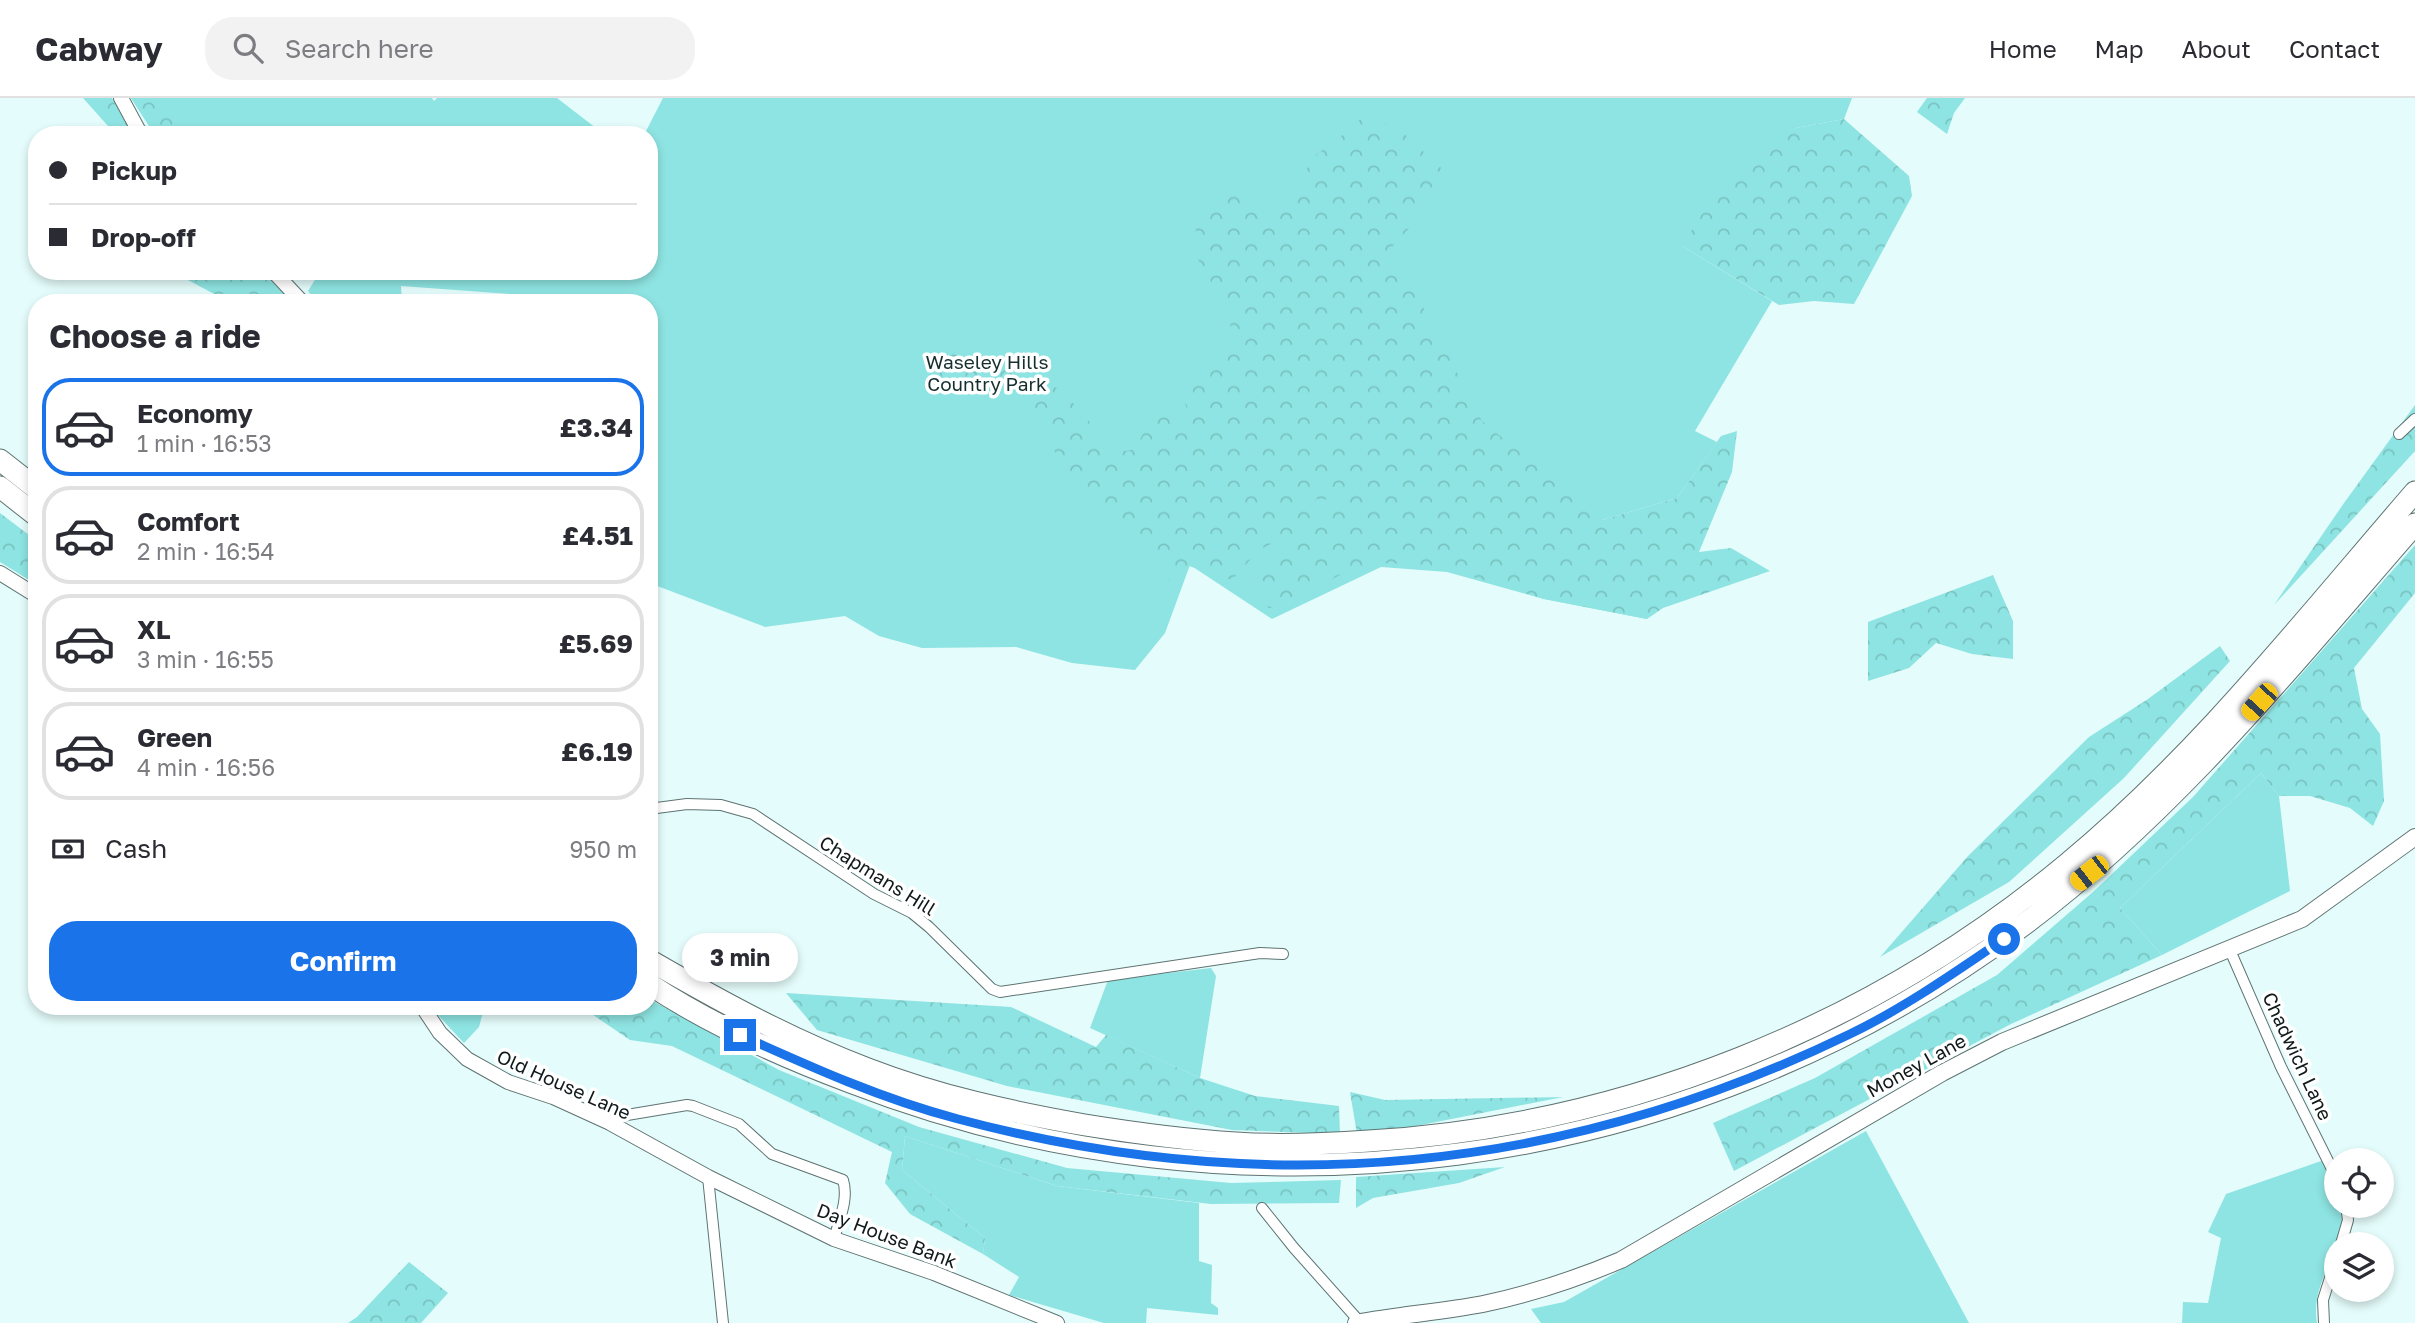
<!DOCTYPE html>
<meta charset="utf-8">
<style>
:root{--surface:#fff;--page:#f2f2f3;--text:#2b2b33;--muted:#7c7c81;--line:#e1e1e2;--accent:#1a73e8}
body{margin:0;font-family:"Golos Text",sans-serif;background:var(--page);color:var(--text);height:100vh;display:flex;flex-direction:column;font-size:26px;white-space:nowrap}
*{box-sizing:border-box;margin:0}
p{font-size:23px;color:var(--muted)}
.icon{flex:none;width:38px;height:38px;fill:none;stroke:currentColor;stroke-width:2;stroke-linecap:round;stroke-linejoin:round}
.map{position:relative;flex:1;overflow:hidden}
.details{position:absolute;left:28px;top:196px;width:630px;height:721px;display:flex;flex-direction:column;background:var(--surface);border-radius:28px;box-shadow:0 4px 10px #0003}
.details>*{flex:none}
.banner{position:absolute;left:28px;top:28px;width:630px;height:154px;border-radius:28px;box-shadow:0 4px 10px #0003;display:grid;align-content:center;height:154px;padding:0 21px;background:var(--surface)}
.tools{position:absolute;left:2324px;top:1050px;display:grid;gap:14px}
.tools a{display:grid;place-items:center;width:70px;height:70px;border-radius:50%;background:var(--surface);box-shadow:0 4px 10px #0003;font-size:35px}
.end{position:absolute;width:32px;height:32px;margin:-16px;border:9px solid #1a73e8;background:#fff;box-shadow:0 0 0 4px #fff}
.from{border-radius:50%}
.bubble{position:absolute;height:49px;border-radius:24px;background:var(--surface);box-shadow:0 4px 10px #0003;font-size:23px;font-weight:700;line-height:49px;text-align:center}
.car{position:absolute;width:21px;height:42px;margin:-21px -10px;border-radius:9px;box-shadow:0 0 5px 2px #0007;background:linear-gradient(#f5c518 24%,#345 0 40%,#f5c518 0 76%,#345 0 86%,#f5c518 0)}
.banner b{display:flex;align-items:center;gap:24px;height:66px;font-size:26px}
.banner b+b{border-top:2px solid var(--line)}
.banner i{width:18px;height:18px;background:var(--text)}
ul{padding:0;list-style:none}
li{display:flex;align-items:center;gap:21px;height:98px;margin:0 14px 10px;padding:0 7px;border:4px solid var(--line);border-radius:28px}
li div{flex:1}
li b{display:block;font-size:26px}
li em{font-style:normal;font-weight:700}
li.active{border-color:var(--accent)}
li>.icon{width:63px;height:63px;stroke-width:1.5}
h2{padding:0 21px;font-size:32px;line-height:84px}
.pay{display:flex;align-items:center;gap:18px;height:77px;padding:0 21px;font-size:26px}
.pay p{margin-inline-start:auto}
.cta{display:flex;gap:14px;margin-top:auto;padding:14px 21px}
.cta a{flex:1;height:80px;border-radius:28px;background:var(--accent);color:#fff;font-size:28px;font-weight:700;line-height:80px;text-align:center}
header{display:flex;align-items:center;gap:42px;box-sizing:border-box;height:98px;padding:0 35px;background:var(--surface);border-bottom:2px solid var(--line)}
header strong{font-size:33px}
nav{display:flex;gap:38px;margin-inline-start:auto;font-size:24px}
.search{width:490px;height:63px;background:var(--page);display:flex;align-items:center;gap:18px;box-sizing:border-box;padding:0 24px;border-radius:28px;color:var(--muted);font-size:26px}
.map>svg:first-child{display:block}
</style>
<header>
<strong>Cabway</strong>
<div class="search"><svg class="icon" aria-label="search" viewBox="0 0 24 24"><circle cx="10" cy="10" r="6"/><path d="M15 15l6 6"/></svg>Search here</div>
<nav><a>Home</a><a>Map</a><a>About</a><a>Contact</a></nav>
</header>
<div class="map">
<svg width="2415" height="1225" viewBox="0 0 2415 1225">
<defs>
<pattern id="forest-crowns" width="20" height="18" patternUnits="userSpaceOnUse" patternTransform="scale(1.75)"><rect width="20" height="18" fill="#8ee4e2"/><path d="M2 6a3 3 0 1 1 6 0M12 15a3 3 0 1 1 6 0" fill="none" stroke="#79c3c1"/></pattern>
</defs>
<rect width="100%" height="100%" fill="#e4fcfb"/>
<path fill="#8ee4e2" d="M131 0H432L434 3 437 0H557L605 37H155Z
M663 0H1852L1844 21 1796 30 1682 148 1772 203 1695 333 1717 344 1677 400 1602 422 1647 521 1544 501 1447 474 1381 469 1272 521 1190 467 1165 535 1135 572 1072 565 1016 549 922 550 879 538 845 518 765 529 652 486 649 488V205H527L522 197 401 188 402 205H317L308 193 316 180 344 178 334 173H649V37H644Z
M2261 675 2279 698 2290 793 2162 857 2120 810Z
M1211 870 1216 878 1200 980 1090 930 1108 882Z
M433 908H486L483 914 479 929 464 945 436 915Z
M1866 1033 1969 1225H1541L1531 1211 1564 1204Z
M905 1038 1057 1088 1199 1105V1163L1212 1167 1211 1205 1218 1210V1217L1147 1210 1146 1225H1104L1009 1197 1019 1179 983 1156 985 1140 902 1072Z
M2324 1062 2335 1084 2336 1108H2341C2350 1146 2309 1182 2317 1225H2182L2183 1204 2208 1205 2221 1140 2208 1134 2226 1096Z"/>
<path fill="url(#forest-crowns)" d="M83 0H112L135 37H116Z
M131 0H163L177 27 160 37H155Z
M1927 0H1965L1954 15 1947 36 1917 14Z
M1364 18 1399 31 1453 81 1392 149 1482 323 1602 422 1677 400 1721 338 1737 333 1732 374 1699 454 1731 450 1770 473 1663 510 1647 521 1544 501 1470 478 1419 466 1379 465 1338 478 1288 506 1269 510 1258 502 1256 489 1259 473 1278 461 1300 437 1329 416 1339 402 1316 401 1312 420 1294 437 1278 442 1259 452 1232 482 1189 468 1181 486 1171 500 1169 484 1172 465 1141 439 1110 421 1100 412 1097 394C1091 393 1082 393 1077 388 1053 369 1053 329 1028 311 1012 300 985 291 966 292 961 292 960 294 955 294 934 291 934 264 936 249L952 245 979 249 989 260 1018 276 1060 291 1086 319 1106 348 1125 353 1135 351 1147 328 1163 313 1191 325 1181 291 1206 268 1227 244 1233 214C1222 197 1192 164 1194 143 1195 127 1206 107 1214 93L1240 89 1274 119 1317 56 1333 45Z
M1844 21 1909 78 1912 98 1854 206 1814 203 1779 207 1682 148 1725 79 1796 30Z
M171 173H261L294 205H231Z
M2415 307V353L2274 507 2344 405Z
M0 415 37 443V487L0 464Z
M2415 447V495L2354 570 2362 611 2380 636 2384 703 2373 728 2350 710 2310 698H2279L2261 675 2120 810 2162 857 2009 927 1734 1073 1713 1025 1815 980 1997 877 2093 794 2193 699Z
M1993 477 2013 523V561L1972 556 1936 545 1909 570 1868 583V524Z
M2220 548 2230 563 2124 680 2009 784 1880 859 1968 758 2089 639 2148 601Z
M786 895 1011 909 1096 949 1106 937 1200 980 1255 998 1339 1008 1340 1036 1232 1032 1007 988 817 932Z
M649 901 779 972 919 1029 1067 1070 1231 1085 1341 1082 1339 1105 1211 1106 1057 1088 905 1038 902 1072 985 1140 983 1156 910 1116 885 1085 892 1054 672 948 630 942 580 908H649Z
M1350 994 1385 1002 1563 999 1396 1032 1357 1036Z
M1505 1069 1459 1085 1373 1100 1356 1110V1079Z
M409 1164 448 1195 421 1225H348L357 1219Z"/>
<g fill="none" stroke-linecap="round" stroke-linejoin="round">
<g stroke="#5e7372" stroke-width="12">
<path id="minor" d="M2399 336 2415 321
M649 711 687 706 721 707 753 716 874 796 912 815 929 829 992 891 1000 894 1260 855 1283 856
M2229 850 2281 969 2336 1079
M610 1025 627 1017 687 1007 693 1008 739 1026 772 1056 843 1082C849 1101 839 1122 834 1141
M708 1079 723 1225
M1262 1110 1294 1150 1360 1224
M2341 1146 2348 1122 2346 1108
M2324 1225 2323 1202 2336 1161"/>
</g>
<g stroke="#5e7372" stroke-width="16">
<path id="tertiary" d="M121 0 141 37
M273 173 303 205
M0 475 37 498
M422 908 440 935 467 961 508 984 553 999 610 1025 708 1079 834 1141 934 1175 1057 1225"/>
</g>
<g stroke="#5e7372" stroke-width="18">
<path id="secondary" d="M1356 1225C1398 1217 1441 1214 1483 1206 1531 1196 1576 1181 1621 1162L1942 975 2002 944 2302 821 2415 739"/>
</g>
<g stroke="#5e7372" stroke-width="23">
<path id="motorway" d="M0 362 37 391
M0 389 37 418
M649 862C720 903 791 942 868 971 938 998 1011 1014 1085 1027 1135 1035 1186 1042 1236 1045 1280 1048 1325 1046 1369 1043 1624 1028 1871 929 2067 766 2198 658 2304 522 2415 394
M649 886C711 927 781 958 850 984 1241 1136 1690 1077 2026 825 2175 713 2293 566 2415 426"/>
</g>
<use href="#minor" stroke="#fff" stroke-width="10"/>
<use href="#tertiary" stroke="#fff" stroke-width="14"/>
<use href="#secondary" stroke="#fff" stroke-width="16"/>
<use href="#motorway" stroke="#fff" stroke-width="21"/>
</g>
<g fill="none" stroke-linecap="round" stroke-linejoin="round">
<path stroke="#1a73e8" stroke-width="9" d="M740 937C811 969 882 1001 958 1021 1265 1103 1564 1075 1850 936 1904 910 1954 875 2004 841"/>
</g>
<g text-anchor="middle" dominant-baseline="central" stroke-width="7" stroke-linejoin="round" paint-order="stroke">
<g font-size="19" fill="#162f2e" stroke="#fff">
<text x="987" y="263">Waseley Hills<tspan x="987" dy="22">Country Park</tspan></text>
</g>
<g font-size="19" fill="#111a1a" stroke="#fff">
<text transform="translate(878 777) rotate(32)">Chapmans Hill</text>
<text transform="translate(2298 958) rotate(65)">Chadwich Lane</text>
<text transform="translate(1916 967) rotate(-29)">Money Lane</text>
<text transform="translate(564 986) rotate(24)">Old House Lane</text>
<text transform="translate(887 1137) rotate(21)">Day House Bank</text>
</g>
</g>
</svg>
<div class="tools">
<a><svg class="icon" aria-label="locate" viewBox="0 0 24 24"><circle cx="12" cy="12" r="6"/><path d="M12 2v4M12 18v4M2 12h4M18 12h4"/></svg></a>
<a><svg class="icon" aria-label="layers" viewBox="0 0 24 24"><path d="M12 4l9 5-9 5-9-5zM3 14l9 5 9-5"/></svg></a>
</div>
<i class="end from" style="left:2004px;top:841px"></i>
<i class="end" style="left:740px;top:937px"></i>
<div class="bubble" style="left:682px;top:835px;width:116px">3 min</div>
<i class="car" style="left:2259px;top:604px;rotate:222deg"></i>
<i class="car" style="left:2089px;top:775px;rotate:232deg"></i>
<div class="banner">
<b><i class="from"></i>Pickup</b>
<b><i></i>Drop-off</b>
</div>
<section class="details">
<h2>Choose a ride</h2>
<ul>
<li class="active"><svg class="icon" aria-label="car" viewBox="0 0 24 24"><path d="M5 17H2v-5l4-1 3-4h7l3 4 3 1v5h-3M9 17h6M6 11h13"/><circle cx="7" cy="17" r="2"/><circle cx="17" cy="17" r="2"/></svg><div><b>Economy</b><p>1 min · 16:53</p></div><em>£3.34</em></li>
<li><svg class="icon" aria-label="car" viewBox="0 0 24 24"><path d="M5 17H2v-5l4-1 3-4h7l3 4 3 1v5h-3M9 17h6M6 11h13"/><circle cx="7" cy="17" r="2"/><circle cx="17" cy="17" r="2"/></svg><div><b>Comfort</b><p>2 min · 16:54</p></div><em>£4.51</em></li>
<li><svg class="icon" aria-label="car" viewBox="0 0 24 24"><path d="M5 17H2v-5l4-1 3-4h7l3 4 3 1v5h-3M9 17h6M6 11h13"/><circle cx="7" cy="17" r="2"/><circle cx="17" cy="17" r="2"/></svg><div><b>XL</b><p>3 min · 16:55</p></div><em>£5.69</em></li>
<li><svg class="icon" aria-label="car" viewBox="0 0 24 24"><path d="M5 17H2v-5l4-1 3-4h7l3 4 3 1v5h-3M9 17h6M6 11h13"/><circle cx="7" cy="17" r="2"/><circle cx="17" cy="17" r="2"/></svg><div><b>Green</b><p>4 min · 16:56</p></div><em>£6.19</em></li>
</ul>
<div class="pay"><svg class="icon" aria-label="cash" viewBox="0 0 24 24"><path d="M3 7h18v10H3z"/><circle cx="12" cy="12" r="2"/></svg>Cash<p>950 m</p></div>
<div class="cta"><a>Confirm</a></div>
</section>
</div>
